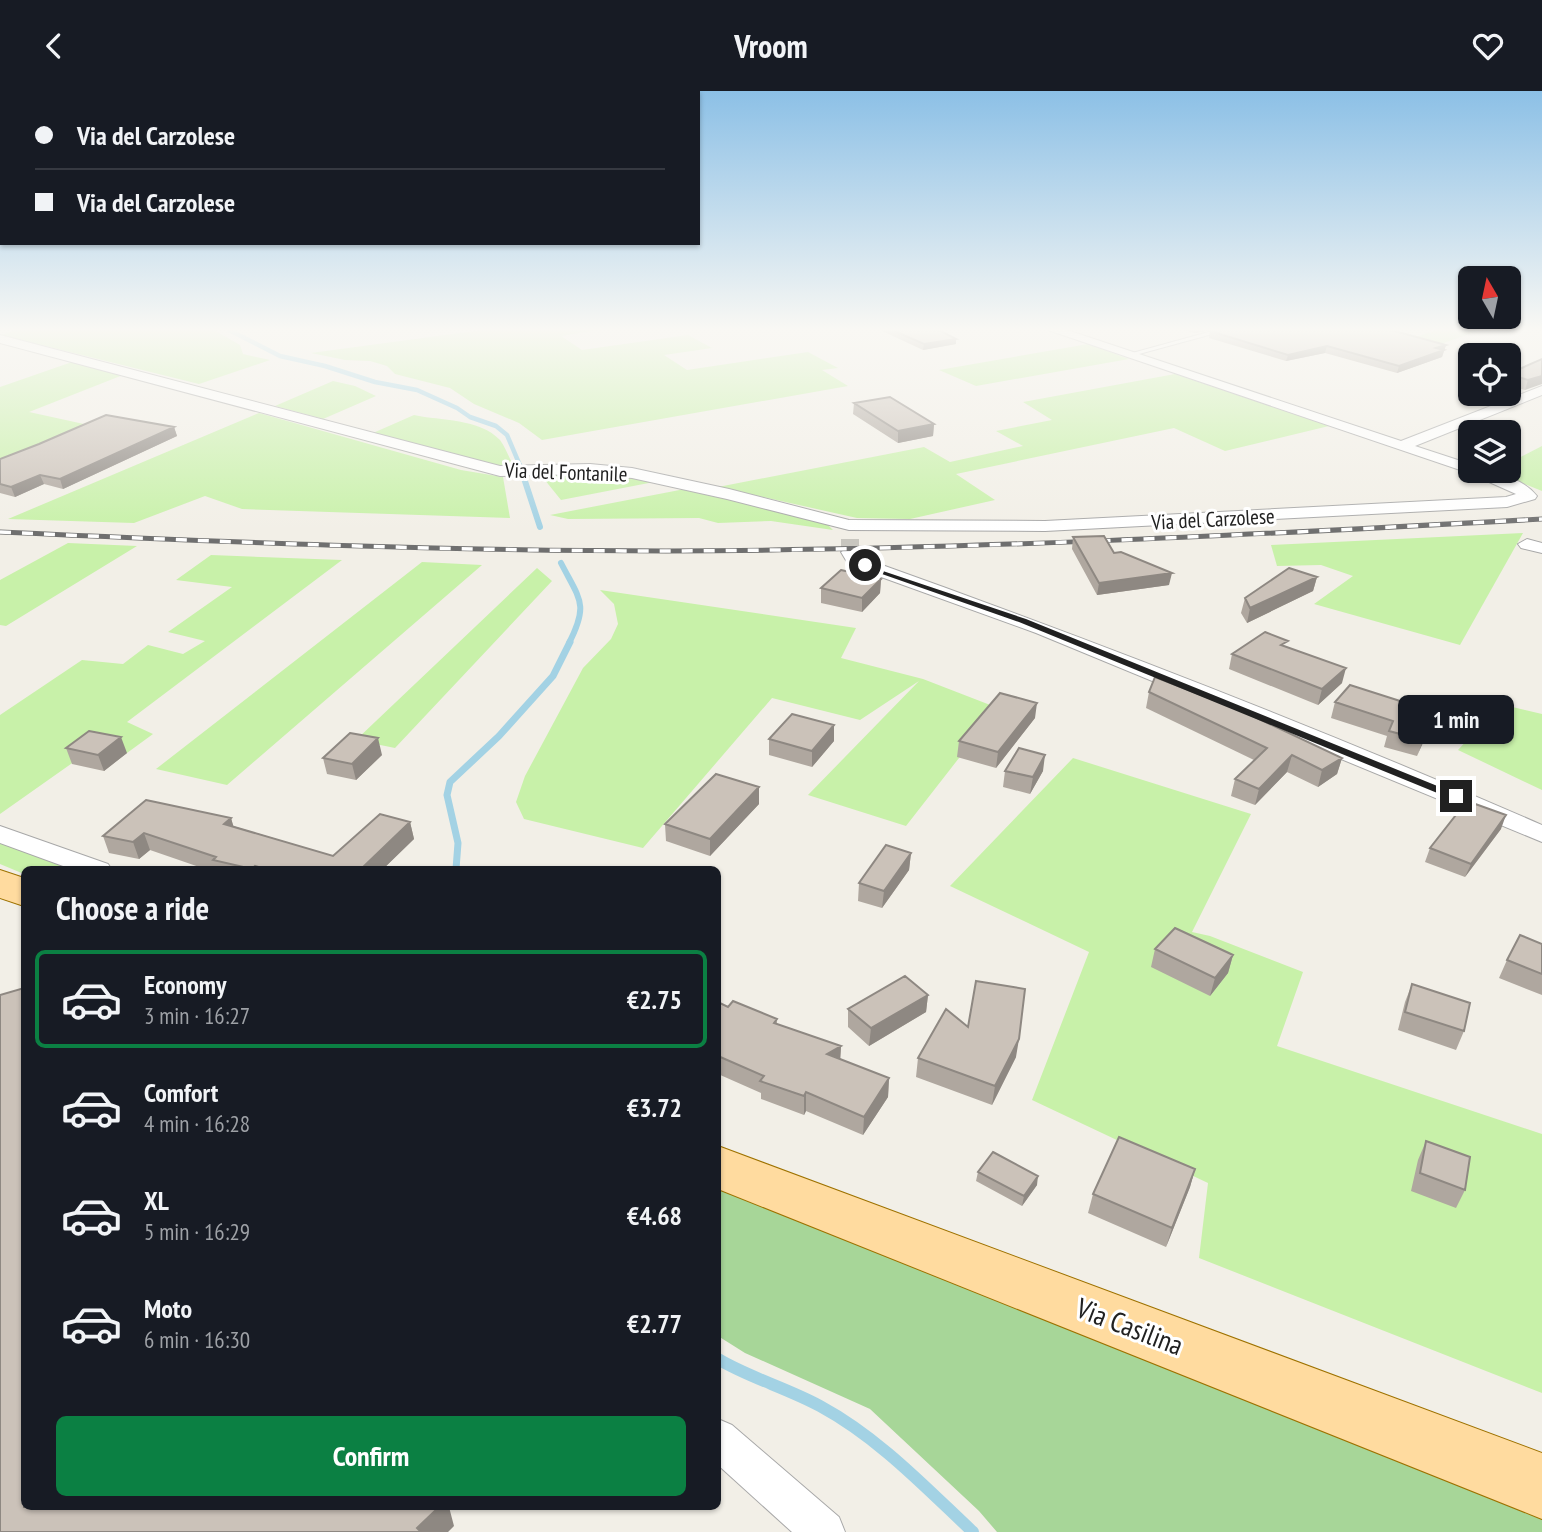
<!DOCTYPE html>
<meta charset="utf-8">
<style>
:root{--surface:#171b24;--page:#20242c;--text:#f1f3f6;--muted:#9ea1a6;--line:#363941;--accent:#0b8043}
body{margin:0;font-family:"PT Sans Narrow",sans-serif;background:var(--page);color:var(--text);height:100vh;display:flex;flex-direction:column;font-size:26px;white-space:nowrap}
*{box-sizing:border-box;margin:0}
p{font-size:23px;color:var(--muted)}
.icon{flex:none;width:38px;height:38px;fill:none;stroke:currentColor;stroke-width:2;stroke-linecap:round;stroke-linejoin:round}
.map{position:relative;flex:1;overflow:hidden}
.side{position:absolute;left:21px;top:775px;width:700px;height:644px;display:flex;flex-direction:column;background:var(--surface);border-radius:10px;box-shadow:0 2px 5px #0004}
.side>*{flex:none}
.hud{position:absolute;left:0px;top:0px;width:700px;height:154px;box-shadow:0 2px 5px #0004;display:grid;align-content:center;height:154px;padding:0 35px;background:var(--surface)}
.needle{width:46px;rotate:351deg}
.fabs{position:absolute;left:1458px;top:175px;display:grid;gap:14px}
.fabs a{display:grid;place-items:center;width:63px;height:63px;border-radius:10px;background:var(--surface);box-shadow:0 2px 5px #0004;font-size:35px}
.end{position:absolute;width:32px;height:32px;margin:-16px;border:9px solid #212121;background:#fff;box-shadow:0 0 0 4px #fff}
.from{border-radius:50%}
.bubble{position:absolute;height:49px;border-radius:10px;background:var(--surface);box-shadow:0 2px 5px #0004;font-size:23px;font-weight:700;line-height:49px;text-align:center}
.hud b{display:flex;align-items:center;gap:24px;height:66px;font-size:26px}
.hud b+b{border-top:2px solid var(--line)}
.hud i{width:18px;height:18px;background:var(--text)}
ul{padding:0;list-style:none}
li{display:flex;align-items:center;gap:21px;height:98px;margin:0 14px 10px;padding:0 21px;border:4px solid transparent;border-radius:10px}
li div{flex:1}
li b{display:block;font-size:26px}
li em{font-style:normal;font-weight:700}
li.on{border-color:var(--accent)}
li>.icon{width:63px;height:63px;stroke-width:1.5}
h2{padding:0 35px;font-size:32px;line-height:84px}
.action{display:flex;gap:14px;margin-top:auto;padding:14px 35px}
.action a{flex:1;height:80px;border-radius:10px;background:var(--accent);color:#fff;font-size:28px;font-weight:700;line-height:80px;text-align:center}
header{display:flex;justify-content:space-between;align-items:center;height:91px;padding:0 35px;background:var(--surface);font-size:32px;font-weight:700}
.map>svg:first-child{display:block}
</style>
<header><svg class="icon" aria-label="back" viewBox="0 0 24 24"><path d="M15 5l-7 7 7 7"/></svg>Vroom<svg class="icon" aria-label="heart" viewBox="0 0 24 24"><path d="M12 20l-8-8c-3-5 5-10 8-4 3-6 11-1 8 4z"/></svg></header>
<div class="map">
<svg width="1542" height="1441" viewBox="0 0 1542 1441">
<rect width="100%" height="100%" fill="#f2efe7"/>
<path fill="#c8f1a9" d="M15 239H214L240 254 243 263 270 269 199 293 1 244Z
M482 239H598L561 245 582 259 688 244 712 257 664 264 687 279 808 261 838 277 822 279 848 295 542 349 519 332 474 313 450 297 395 283 387 275 370 270 345 269 311 262Z
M1437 239H1481L1432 256 1351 267Z
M1088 253 1129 268 976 295 939 279Z
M72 271 123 284 29 321 93 335 0 373V296Z
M1175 283 1329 335 1225 360 1174 337 956 383 995 409 910 428 857 427 718 396 924 356 950 371 1023 355 996 340 1052 329 1023 311Z
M333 290 355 295 376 305 323 328 275 315Z
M259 322 461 379 503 386 510 427 242 418 205 405 134 432 8 428Z
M414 324C441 330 479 327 500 349 507 358 509 370 517 378L497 376 373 342Z
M1542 355V400L1492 380H1508L1509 372Z
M584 381 659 390 561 409 540 383Z
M690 397 827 433 833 439 771 430 718 432 699 427 568 428 550 424Z
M1523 442 1460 554 1314 513 1353 485 1321 474 1277 475 1271 454Z
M68 452 137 455 6 535 0 534V489Z
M211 464 342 469 127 631 153 643 127 662 95 656 0 723V624L82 569 123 573 148 554 183 563 205 550 168 541 232 496 176 489Z
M422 471 482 474 227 694 156 678Z
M537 477 552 490 395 657 356 649Z
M600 499 856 537 841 567 923 588 998 617 906 735 808 704 919 590 860 629 772 607 643 757 524 728 516 711 525 685 583 577 611 548 618 533 614 513Z
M1500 613 1542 623V699L1458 659Z
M1073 667 1251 723 1192 841 1210 845 1303 881 1277 955 1542 1043V1302L1199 1167 1208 1092 1032 1009 1089 861 950 795Z
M0 752 72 779H24V783L0 773Z"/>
<path fill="#a7d698" d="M718 1095 1542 1421V1441H997L979 1420 870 1318 745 1262 718 1245Z"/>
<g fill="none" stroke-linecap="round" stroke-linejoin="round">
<path stroke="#a3d2e4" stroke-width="4.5" d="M229 239 280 265 325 275 375 291 417 299 457 317 470 326 496 335 507 344 521 377"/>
<path stroke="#a3d2e4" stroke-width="6" d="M520 375 540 436
M561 472C580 509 589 513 569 552"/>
<path stroke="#a3d2e4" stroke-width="7" d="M456 778 458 752 447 704 450 691 499 645 553 585 570 551"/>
<path stroke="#a3d2e4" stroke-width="12" d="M718 1268C750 1287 787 1297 820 1315 879 1347 925 1396 973 1441"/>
<path stroke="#c8c6bf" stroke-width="18" stroke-dasharray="18 9" stroke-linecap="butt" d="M850 448V461"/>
<g stroke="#a8a8a8" stroke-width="2">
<path id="service" d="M1216 239H1227L1128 266 1125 264Z"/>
</g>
<g stroke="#a8a8a8" stroke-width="2">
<path id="minor" d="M1048 239H1067L1401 350 1542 295V304L1415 355 1470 373V380C1493 380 1522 386 1537 405L1535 408 1507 416 1045 440 849 439 727 408 632 387 590 383 500 385 0 252V244L500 375 590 373 632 377 729 398 849 429 1045 430 1506 406 1516 403 1469 382Z
M1527 448 1542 452V462L1521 457 1518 453Z
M850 456 856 457 860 464 871 470C1098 551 1322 638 1542 734V751L1036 542 859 478 847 471 841 461Z
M0 735 108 773 112 779H74L0 752Z
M718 1328 732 1334 839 1426 845 1441H792L718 1374Z"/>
</g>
<g stroke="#9e7200" stroke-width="2">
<path id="primary" d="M0 779 24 787V815L0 807Z
M718 1055 1542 1362V1428L718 1098Z"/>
</g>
<use href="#service" fill="#fff" fill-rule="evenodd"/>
<use href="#minor" fill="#fff" fill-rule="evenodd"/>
<use href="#primary" fill="#ffdb9f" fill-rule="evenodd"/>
<g stroke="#6f6f6f" stroke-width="5">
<path id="rail" d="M0 441C222 451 444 460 666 460 959 459 1251 444 1542 428"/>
</g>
<use href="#rail" stroke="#fff" stroke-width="3.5" stroke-dasharray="11" stroke-linecap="butt"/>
</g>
<path fill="#afa79f" d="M880 239H939L956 253 923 259Z
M1184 239H1211L1194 242Z
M1210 240 1446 254 1442 266 1397 282 1325 262 1286 270 1209 247Z
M1542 268 1525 299 1508 294V283Z
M854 312 934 333 933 345 898 352 853 323Z
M174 336 177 345 63 398 44 393 15 406 0 402V368Z
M1073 446 1114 462 1169 494 1097 504 1072 458Z
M1317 486 1313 500 1247 532 1241 522 1245 507Z
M881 488 880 502 862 521 821 512V497Z
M1286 556 1342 592 1318 614 1229 578 1232 563Z
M1149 601 1342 667 1337 683 1318 696 1287 681 1255 714 1231 705 1235 688 1254 669 1146 617Z
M1335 611 1419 616 1417 623 1432 627 1417 665 1384 656 1387 645 1331 627Z
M1035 627 996 677 957 666 959 650Z
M769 648 834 650 812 676 769 664Z
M66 657 127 662 104 680 72 673Z
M382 664 356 689 327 683 323 667Z
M1005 680H1043L1030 703 1003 696Z
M759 696V713L710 765 666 750 665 733Z
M231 727 233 735 333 765 410 731 414 748 382 779H208L150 759 139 768 109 762 103 745Z
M1501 738 1465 786 1425 771 1430 757Z
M911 762 909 779 882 817 858 810 859 792Z
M1542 853V904L1499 887 1507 869Z
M1155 858 1233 864 1228 882 1210 905 1151 876Z
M1412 893 1464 940 1456 959 1398 939 1405 911Z
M928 904 926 921 869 955 848 936V918Z
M718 911 728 916 777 928V933L841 955 840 968 889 987 888 1006 863 1044 806 1020 804 1024 761 1008V1002L718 983Z
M968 936 1016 966 992 1014 916 986 918 967Z
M1426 1050 1465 1099 1456 1117 1411 1100 1418 1069Z
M1195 1078 1190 1096 1166 1156 1088 1122 1093 1103Z
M978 1081 1037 1094 1022 1115 976 1090Z"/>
<path fill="#8e8882" d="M1195 239H1211L1194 242Z
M956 248V253L923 259 924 253Z
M1446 254 1442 266 1397 282 1399 275 1436 257Z
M1327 255 1325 262 1286 270 1288 264Z
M1542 285V293L1525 299 1528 289Z
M934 333 933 345 898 352V340Z
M174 336 177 345 63 398 60 388Z
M40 384 44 393 15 406 11 396Z
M1172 482 1169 494 1097 504 1099 492Z
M1317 486 1313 500 1247 532 1250 517Z
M881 488 880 502 862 521V507Z
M1346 577 1342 592 1318 614 1322 598Z
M1037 612 1035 627 996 677 998 661Z
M1432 627 1427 643 1417 665 1423 649Z
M834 634V650L812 676V660Z
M121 646 127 662 104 680 98 664Z
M378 647 382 664 356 689 352 673Z
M1045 664 1043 680 1030 703 1033 686Z
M1292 664 1287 681 1255 714 1259 698Z
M1342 667 1337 683 1318 696 1322 679Z
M759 696V713L710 765V748Z
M1506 724 1501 738 1465 786 1471 773Z
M231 727 236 744 224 733Z
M410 731 414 748 382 779H360Z
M144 742 150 759 139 768 133 751Z
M911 762 909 779 882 817 884 800Z
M1233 864 1228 882 1210 905 1215 887Z
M928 904 926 921 869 955 871 937Z
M1019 948 1016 966 992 1014 995 995Z
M841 955 840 973 827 963Z
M889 987 888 1006 863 1044 864 1026Z
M806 1001V1020L804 1024V1005Z
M1195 1078 1190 1096 1166 1156 1172 1137Z
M1038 1085 1037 1094 1022 1115 1024 1105Z
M439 1416H449L454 1435 448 1441H418L417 1437Z"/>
<path fill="#cbc2b9" stroke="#8e8882" stroke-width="2" d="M892 239H939L956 248 924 253Z
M1214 239H1391L1446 254 1436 257 1444 259 1399 275 1327 255 1288 264 1210 240Z
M1542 268V285L1528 289 1508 283Z
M890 306 934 333 898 340 854 312Z
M106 324 174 336 60 388 40 384 11 396 0 393V368L39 353Z
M1104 445 1114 462 1121 461 1172 482 1099 492 1073 446Z
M1289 477 1317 486 1250 517 1245 507Z
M841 479 881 488 862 507 821 497Z
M1265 541 1288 550 1281 554 1346 577 1322 598 1232 563Z
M1155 586 1242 620 1342 667 1322 679 1292 664 1259 698 1235 688 1267 657 1149 601Z
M1350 594 1419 616 1414 622 1432 627 1423 649 1389 640 1393 630 1335 611Z
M1000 602 1037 612 998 661 959 650Z
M792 623 834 634 812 660 769 648Z
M89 640 121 646 98 664 66 657Z
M350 642 378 647 352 673 323 667Z
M1019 657 1045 664 1033 686 1005 680Z
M716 683 759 696 710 748 665 733Z
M146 709 231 727 224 733 333 765 380 723 410 731 360 779H268L255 775 252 778 213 769 216 766 144 742 133 751 103 745Z
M1467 710 1506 724 1471 773 1430 757Z
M886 754 911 762 884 800 859 792Z
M1175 837 1233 864 1215 887 1155 858Z
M1520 844 1542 853V883L1507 869Z
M905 885 928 904 871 937 848 918Z
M976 890 1025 898 1019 948 995 995 918 967 946 918 968 936Z
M1412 893 1470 912 1464 940 1405 921Z
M24 897V1416H439L417 1437 421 1441H0V904Z
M733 910 777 928 774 932 841 955 827 963 889 987 864 1026 806 1001 804 1005 760 990 764 985 718 965V911L728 916Z
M1119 1046 1195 1078 1172 1137 1093 1103Z
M1426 1050 1470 1066 1465 1099 1420 1082Z
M993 1061 1038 1085 1024 1105 978 1081Z"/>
<linearGradient id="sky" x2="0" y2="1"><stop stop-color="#8cc0e6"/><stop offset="0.54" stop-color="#f9f8f4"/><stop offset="1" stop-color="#f9f8f4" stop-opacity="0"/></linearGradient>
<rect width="1542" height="441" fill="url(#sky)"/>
<path fill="#212121" d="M862 473 1026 528 1462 705 1452 708 1019 531 862 476Z"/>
<g text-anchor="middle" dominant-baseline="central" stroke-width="6" stroke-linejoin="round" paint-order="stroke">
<g font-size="21" fill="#212121" stroke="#fff">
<text transform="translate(566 381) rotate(2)">Via del Fontanile</text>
<text transform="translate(1213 428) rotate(-3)">Via del Carzolese</text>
</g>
<g font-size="28" fill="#212121" stroke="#fff">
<text transform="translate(1130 1235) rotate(21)">Via Casilina</text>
</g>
</g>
</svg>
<div class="fabs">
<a><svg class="needle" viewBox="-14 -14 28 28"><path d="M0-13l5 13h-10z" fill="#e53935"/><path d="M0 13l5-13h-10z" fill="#9ea1a6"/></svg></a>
<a><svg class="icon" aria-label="locate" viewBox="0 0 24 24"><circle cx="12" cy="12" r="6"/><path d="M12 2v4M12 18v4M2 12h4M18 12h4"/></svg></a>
<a><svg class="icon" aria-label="layers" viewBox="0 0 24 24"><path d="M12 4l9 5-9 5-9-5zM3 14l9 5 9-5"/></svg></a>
</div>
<i class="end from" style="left:865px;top:474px"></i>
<i class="end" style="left:1456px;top:705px"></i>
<div class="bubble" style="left:1398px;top:604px;width:116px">1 min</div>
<div class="hud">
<b><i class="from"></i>Via del Carzolese</b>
<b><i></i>Via del Carzolese</b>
</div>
<section class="side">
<h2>Choose a ride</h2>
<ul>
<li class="on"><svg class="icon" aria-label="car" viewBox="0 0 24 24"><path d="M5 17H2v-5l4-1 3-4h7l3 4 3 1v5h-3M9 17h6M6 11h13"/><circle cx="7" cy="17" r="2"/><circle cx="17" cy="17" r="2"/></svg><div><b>Economy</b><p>3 min · 16:27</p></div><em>€2.75</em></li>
<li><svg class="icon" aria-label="car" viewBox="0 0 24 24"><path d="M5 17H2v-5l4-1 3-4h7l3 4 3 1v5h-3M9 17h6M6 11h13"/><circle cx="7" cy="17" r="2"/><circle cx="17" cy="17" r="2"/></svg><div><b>Comfort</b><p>4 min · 16:28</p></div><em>€3.72</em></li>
<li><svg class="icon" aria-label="car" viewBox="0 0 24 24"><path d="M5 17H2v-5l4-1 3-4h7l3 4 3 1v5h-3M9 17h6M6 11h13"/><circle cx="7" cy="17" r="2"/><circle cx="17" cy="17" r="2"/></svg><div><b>XL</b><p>5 min · 16:29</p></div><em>€4.68</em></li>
<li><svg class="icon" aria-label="car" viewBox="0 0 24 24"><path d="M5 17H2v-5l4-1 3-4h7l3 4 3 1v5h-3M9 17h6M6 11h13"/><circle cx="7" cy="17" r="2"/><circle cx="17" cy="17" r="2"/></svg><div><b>Moto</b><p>6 min · 16:30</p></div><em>€2.77</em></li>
</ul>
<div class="action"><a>Confirm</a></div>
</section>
</div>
